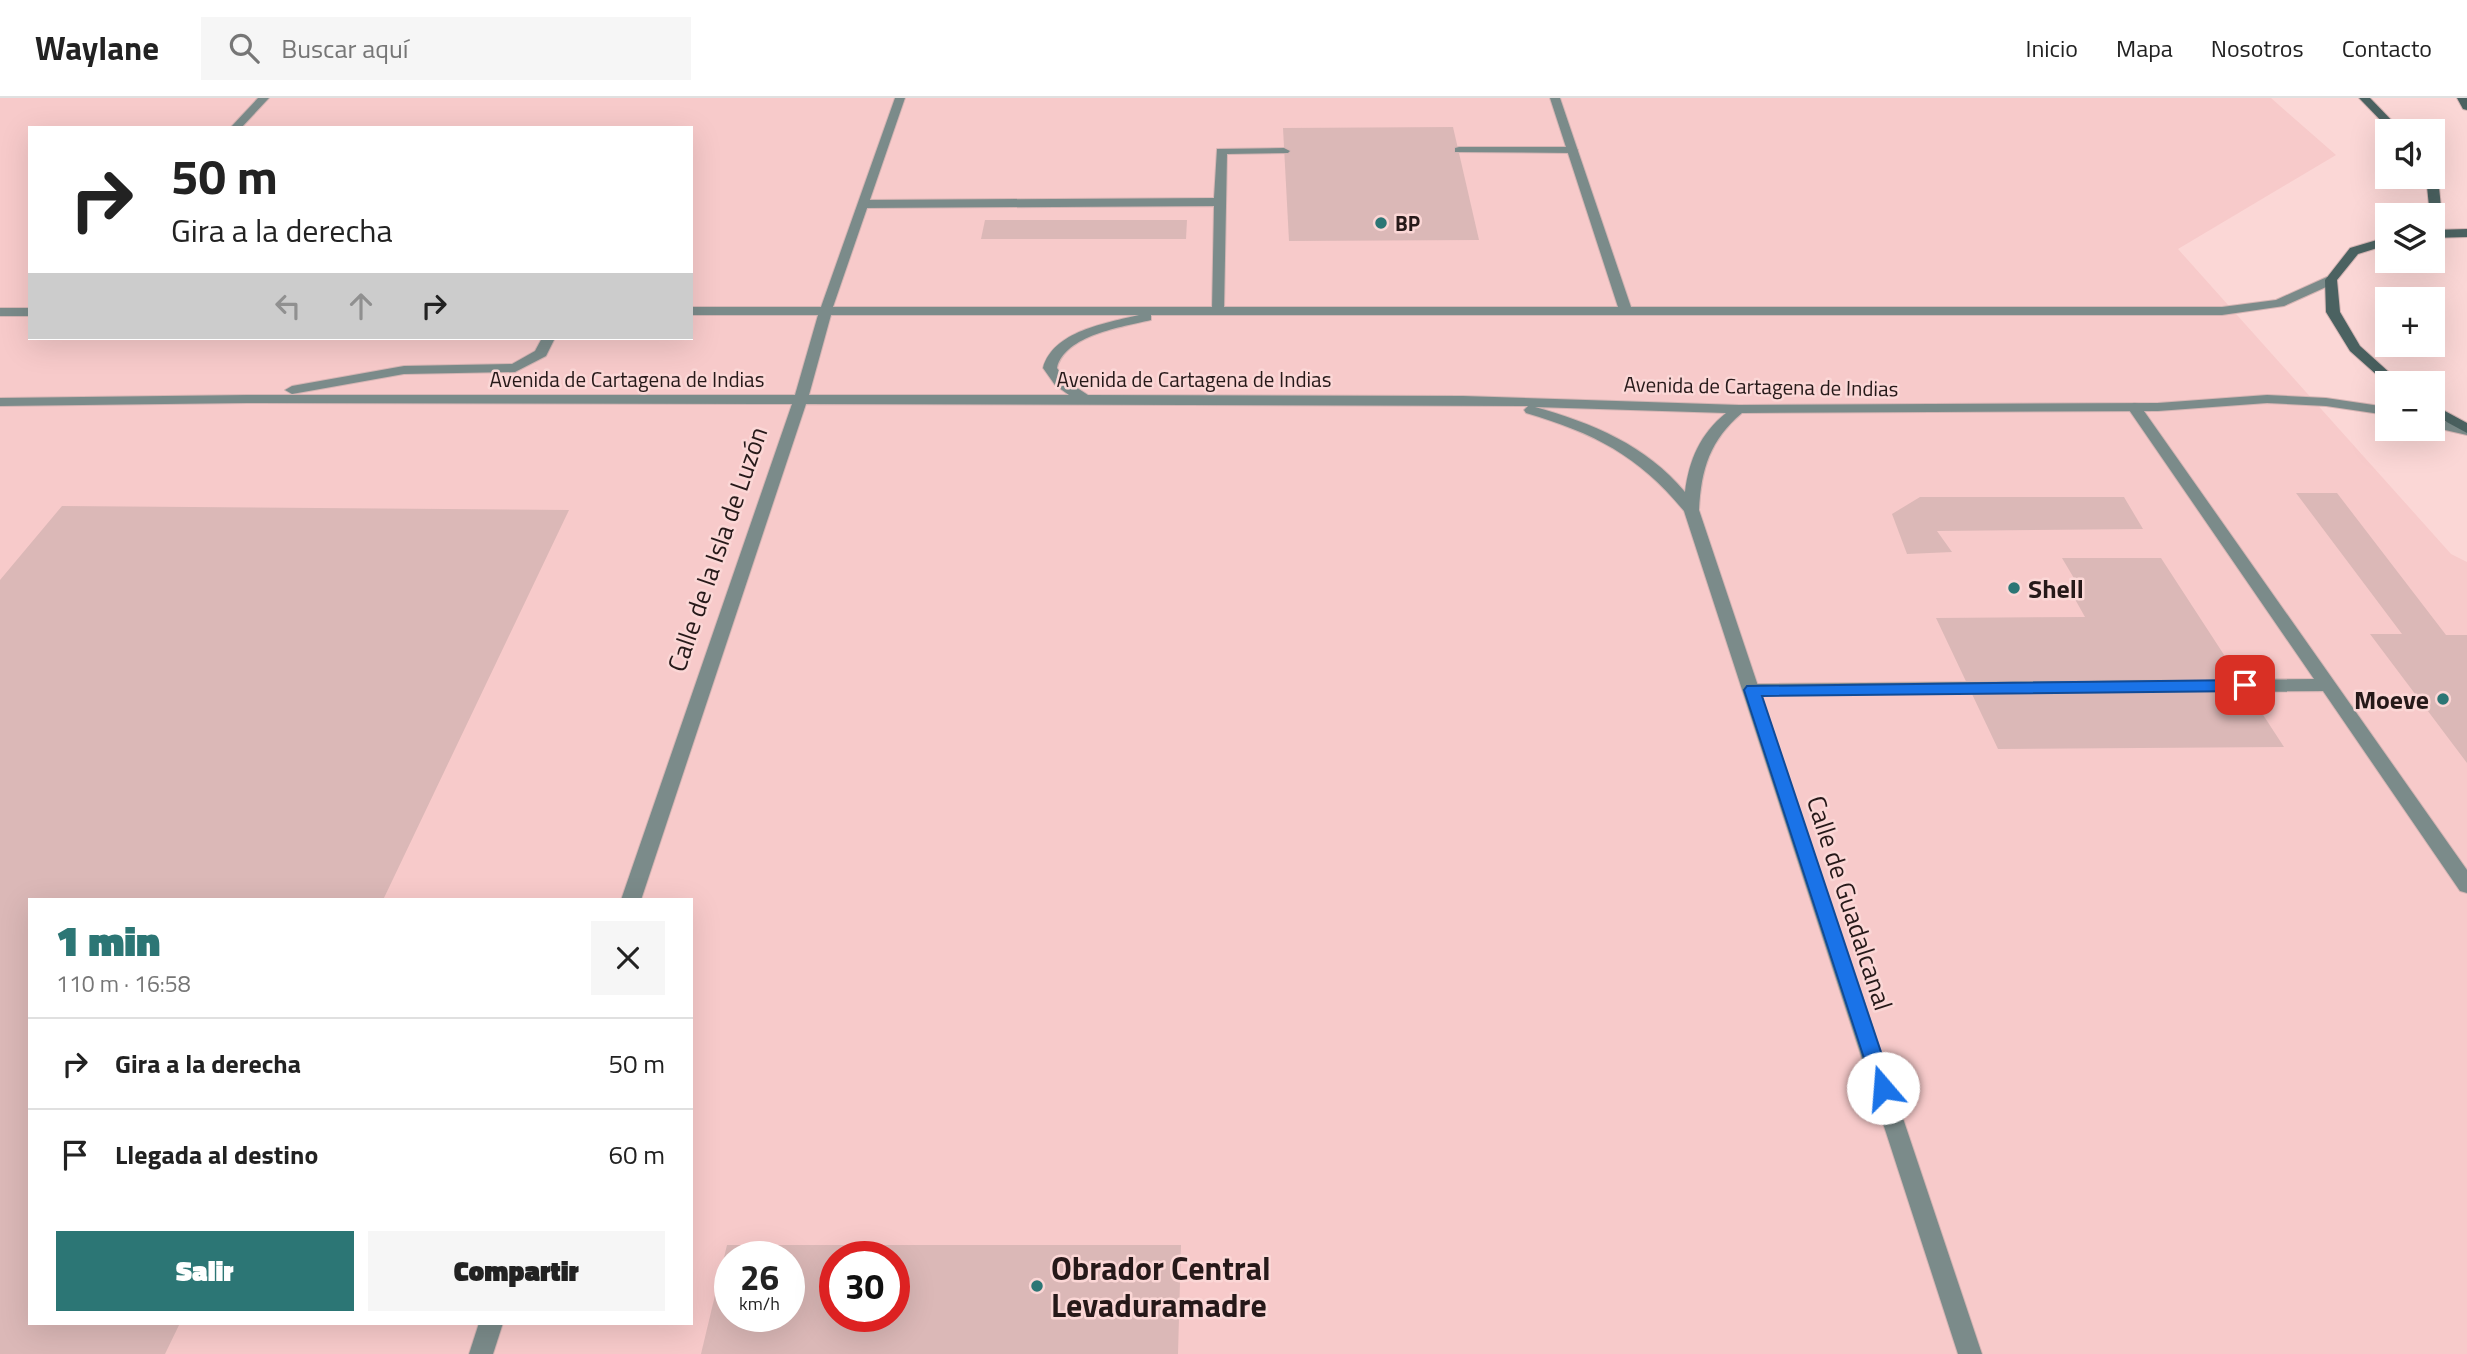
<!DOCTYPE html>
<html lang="es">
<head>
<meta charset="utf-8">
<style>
	:root { --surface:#fff; --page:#f6f6f6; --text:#222; --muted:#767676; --line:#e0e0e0; --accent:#2c7675 }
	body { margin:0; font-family:"Titillium Web",sans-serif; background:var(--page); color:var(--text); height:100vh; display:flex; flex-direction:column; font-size:26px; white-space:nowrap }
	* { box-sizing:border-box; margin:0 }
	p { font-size:23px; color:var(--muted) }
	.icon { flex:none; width:38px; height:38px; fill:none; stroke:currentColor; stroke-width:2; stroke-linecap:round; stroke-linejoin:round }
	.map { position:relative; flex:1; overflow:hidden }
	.details { position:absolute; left:28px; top:800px; width:665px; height:427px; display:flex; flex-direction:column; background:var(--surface); border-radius:0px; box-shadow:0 7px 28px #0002 }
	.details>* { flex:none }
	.hud { position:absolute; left:28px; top:28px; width:665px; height:214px; border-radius:0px; box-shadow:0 7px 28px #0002; background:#fff; color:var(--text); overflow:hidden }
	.fabs { position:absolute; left:2375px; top:21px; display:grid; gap:14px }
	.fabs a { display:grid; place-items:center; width:70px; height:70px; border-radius:0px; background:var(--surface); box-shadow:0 7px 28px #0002; font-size:35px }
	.speed { position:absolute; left:714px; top:1143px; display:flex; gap:14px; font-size:35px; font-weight:700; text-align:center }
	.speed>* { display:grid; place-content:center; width:91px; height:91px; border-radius:50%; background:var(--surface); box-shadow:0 7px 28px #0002; line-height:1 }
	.speed small { font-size:18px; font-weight:400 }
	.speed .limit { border:10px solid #d22; background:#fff; color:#111 }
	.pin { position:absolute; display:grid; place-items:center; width:60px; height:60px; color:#fff; margin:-30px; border-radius:14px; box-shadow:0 4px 10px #0006 }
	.me { position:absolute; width:77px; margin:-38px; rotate:342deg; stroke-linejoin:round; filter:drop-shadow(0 0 5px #0008) }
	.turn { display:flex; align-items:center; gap:24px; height:147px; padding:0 28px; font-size:32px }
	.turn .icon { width:91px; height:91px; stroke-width:2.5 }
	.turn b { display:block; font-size:49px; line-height:60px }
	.lanes { display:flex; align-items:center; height:66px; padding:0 28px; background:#0003; justify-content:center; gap:35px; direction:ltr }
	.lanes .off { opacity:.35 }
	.round { display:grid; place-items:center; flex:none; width:74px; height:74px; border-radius:0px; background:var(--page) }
	.overview { display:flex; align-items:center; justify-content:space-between; height:119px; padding:0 28px }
	h1 { font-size:42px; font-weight:800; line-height:52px; color:var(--accent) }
	.button { display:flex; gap:14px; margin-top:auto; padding:14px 28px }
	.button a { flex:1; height:80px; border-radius:0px; background:var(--accent); color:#fff; font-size:28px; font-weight:800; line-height:80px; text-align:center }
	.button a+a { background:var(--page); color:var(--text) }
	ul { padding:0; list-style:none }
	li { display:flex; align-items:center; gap:21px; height:91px; padding:0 28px; border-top:2px solid var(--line) }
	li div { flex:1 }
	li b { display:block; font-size:26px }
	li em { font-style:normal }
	header { display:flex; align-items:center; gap:42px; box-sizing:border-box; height:98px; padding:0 35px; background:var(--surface); border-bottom:2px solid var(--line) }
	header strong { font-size:33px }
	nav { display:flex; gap:38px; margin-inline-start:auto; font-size:24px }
	.search { width:490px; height:63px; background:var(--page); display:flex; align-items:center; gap:18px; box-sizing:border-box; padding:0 24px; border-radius:0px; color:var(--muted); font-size:26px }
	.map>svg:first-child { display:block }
</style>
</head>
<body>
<header>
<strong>Waylane</strong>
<div class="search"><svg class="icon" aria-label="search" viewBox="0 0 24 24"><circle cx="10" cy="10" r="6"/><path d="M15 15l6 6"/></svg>Buscar aquí</div>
<nav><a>Inicio</a><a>Mapa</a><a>Nosotros</a><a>Contacto</a></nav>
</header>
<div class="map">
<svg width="2467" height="1256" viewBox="0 0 2467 1256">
	<rect width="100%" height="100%" fill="#fbd7d6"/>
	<path fill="#f7caca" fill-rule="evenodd" d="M0,0H2271L2336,57L2178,151L2451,456L2467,464V1256H0ZM30,30H691V240H30ZM30,802H691V1225H30ZM730,1158H789V1218H730ZM835,1158H894V1218H835Z"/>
	<g fill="#dbb8b7" fill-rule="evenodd">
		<polygon points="1453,29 1479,142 1289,143 1283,30"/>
		<polygon points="985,122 1187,122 1186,141 981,141"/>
		<polygon points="2296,395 2337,395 2446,537 2467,537 2467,665 2370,536 2402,536"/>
		<polygon points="1920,399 2124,399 2143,431 1937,433 1952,454 1907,456 1892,416"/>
		<polygon points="62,408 569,412 383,802 30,802 30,1225 180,1225 165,1256 0,1256 0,482"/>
		<polygon points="2062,460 2161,460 2284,649 1998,651 1936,520 2085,519 2067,487 2078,487"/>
		<path d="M727,1147H1181L1178,1256H701ZM730,1158H789V1218H730ZM835,1158H894V1218H835Z"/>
	</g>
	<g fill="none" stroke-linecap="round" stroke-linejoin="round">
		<g stroke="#d5b5b4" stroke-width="2">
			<g id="service">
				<polygon points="1459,49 1572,49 1578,52 1572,55 1455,54 1455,50"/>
				<polygon points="1284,50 1290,53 1288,55 1227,56 1224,212 1218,216 1212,212 1214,108 864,110 858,106 864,102 1214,100 1217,51"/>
				<polygon points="2134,305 2139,306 2467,772 2467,795 2460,793 2323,593 1746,597 1743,592 1752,586 2314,581 2127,309"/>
			</g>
		</g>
		<g stroke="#d5b5b4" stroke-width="2">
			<g id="minor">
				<polygon points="258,0 269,0 241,30 230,30"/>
				<path d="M895,0H905L833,209H1618L1550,0H1560L1631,209H2222L2276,202L2327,179H2335V185L2284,208L2222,217H1151V222C1122,229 1065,237 1057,270L1065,282L1088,297L1463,298L1739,307L2158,305L2267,297L2326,300L2387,309V317L2326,308L2267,305L2158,313L1742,315C1710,342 1701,371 1699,412L1982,1256H1958L1684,413C1639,358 1594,335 1526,315L1524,312L1528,308L806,306L641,802H621L792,306L247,305L0,308V300L247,297H795L818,217H691V209H821ZM831,217H1139C1106,225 1053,233 1043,270L1055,287L1069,297H809ZM1535,309L1726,315C1700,336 1689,362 1685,394C1646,347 1592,325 1535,309Z"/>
				<rect x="0" y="210" width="30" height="8"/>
				<polygon points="542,240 555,240 546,258 515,274 404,276 292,296 285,292 292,288 404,268 512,266 535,253"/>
				<polygon points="2432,320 2467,329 2467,337 2432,329"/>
				<polygon points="479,1225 503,1225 493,1256 469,1256"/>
			</g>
		</g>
		<g stroke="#d5b5b4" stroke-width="2">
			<g id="secondary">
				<polygon points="2359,0 2370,0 2402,33 2391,33"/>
				<polygon points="2457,0 2467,0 2467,12 2463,11"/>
				<polygon points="2432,76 2438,79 2441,109 2432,118 2421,117 2429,108 2426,79 2432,79"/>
				<polygon points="2467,131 2467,139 2432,140 2432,132"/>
				<polygon points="2387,139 2387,147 2358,156 2337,182 2340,214 2360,248 2401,285 2387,286 2350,253 2326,214 2325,182 2350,150"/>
				<polygon points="2432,306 2467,325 2467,335 2432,316"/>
			</g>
		</g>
		<use href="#service" fill="#7b8b8a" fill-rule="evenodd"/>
		<use href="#minor" fill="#7b8b8a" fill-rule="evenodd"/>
		<use href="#secondary" fill="#4b6261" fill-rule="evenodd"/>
	</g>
	<polygon fill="#1a73e8" stroke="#114b97" stroke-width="2" points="2245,582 2253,587 2245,593 1762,598 1893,990 1890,997 1883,999 1876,997 1744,592 1747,588"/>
	<g fill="#2c7675" stroke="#fbd7d6" stroke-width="2.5">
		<circle cx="1381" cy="125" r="7"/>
		<circle cx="2014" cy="490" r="7"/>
		<circle cx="2443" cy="601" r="7"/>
		<circle cx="1037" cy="1188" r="7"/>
	</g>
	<g text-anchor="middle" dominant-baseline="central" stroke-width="5" stroke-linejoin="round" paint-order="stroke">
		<g font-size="21" font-weight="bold" fill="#261919" stroke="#fbd7d6" text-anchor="start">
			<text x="1395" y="125">BP</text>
		</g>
		<g font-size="21" fill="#261919" stroke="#fbd7d6">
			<text x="627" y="281">Avenida de Cartagena de Indias</text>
			<text x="1194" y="281">Avenida de Cartagena de Indias</text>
			<text transform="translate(1761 288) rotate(1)">Avenida de Cartagena de Indias</text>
		</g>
		<g font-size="26" fill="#261919" stroke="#fbd7d6">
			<text transform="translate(717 451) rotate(-71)">Calle de la Isla de Luzón</text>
			<text transform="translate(1850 805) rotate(72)">Calle de Guadalcanal</text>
		</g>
		<g font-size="26" font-weight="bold" fill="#261919" stroke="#fbd7d6" text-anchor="start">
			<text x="2028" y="490">Shell</text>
			<text x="2429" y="601" text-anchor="end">Moeve</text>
		</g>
		<g font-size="32" font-weight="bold" fill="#261919" stroke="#fbd7d6" text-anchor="start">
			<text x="1051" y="1170">Obrador Central<tspan x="1051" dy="37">Levaduramadre</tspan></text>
		</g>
	</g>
</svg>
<div class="fabs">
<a><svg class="icon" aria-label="sound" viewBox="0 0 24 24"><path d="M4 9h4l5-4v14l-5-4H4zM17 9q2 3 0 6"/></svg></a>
<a><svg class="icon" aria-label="layers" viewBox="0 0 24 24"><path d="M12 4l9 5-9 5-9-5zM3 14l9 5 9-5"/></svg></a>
<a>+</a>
<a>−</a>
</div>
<div class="speed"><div>26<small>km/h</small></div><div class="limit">30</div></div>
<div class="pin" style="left:2245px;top:587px;background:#d93025"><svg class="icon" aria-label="arrive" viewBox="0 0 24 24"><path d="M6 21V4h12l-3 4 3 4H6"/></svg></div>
<svg class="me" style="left:1883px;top:990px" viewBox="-20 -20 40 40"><circle r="19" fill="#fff"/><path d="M0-13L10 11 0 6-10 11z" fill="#1a73e8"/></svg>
<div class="hud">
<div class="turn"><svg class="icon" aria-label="right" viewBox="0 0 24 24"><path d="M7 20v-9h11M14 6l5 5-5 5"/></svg><div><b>50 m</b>Gira a la derecha</div></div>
<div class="lanes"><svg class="icon off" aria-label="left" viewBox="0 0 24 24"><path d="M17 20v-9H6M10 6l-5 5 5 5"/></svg><svg class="icon off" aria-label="ahead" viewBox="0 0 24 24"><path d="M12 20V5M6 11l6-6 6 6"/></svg><svg class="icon" aria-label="right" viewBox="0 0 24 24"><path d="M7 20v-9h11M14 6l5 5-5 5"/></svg></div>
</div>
<section class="details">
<div class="overview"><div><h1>1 min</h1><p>110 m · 16:58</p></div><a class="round"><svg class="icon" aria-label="close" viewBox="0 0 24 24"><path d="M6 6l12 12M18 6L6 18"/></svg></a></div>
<ul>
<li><svg class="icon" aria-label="right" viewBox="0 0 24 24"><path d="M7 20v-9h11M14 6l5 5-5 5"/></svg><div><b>Gira a la derecha</b></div><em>50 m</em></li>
<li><svg class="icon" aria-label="arrive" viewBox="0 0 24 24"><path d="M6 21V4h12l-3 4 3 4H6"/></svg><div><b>Llegada al destino</b></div><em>60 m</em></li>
</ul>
<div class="button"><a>Salir</a><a>Compartir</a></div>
</section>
</div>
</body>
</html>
